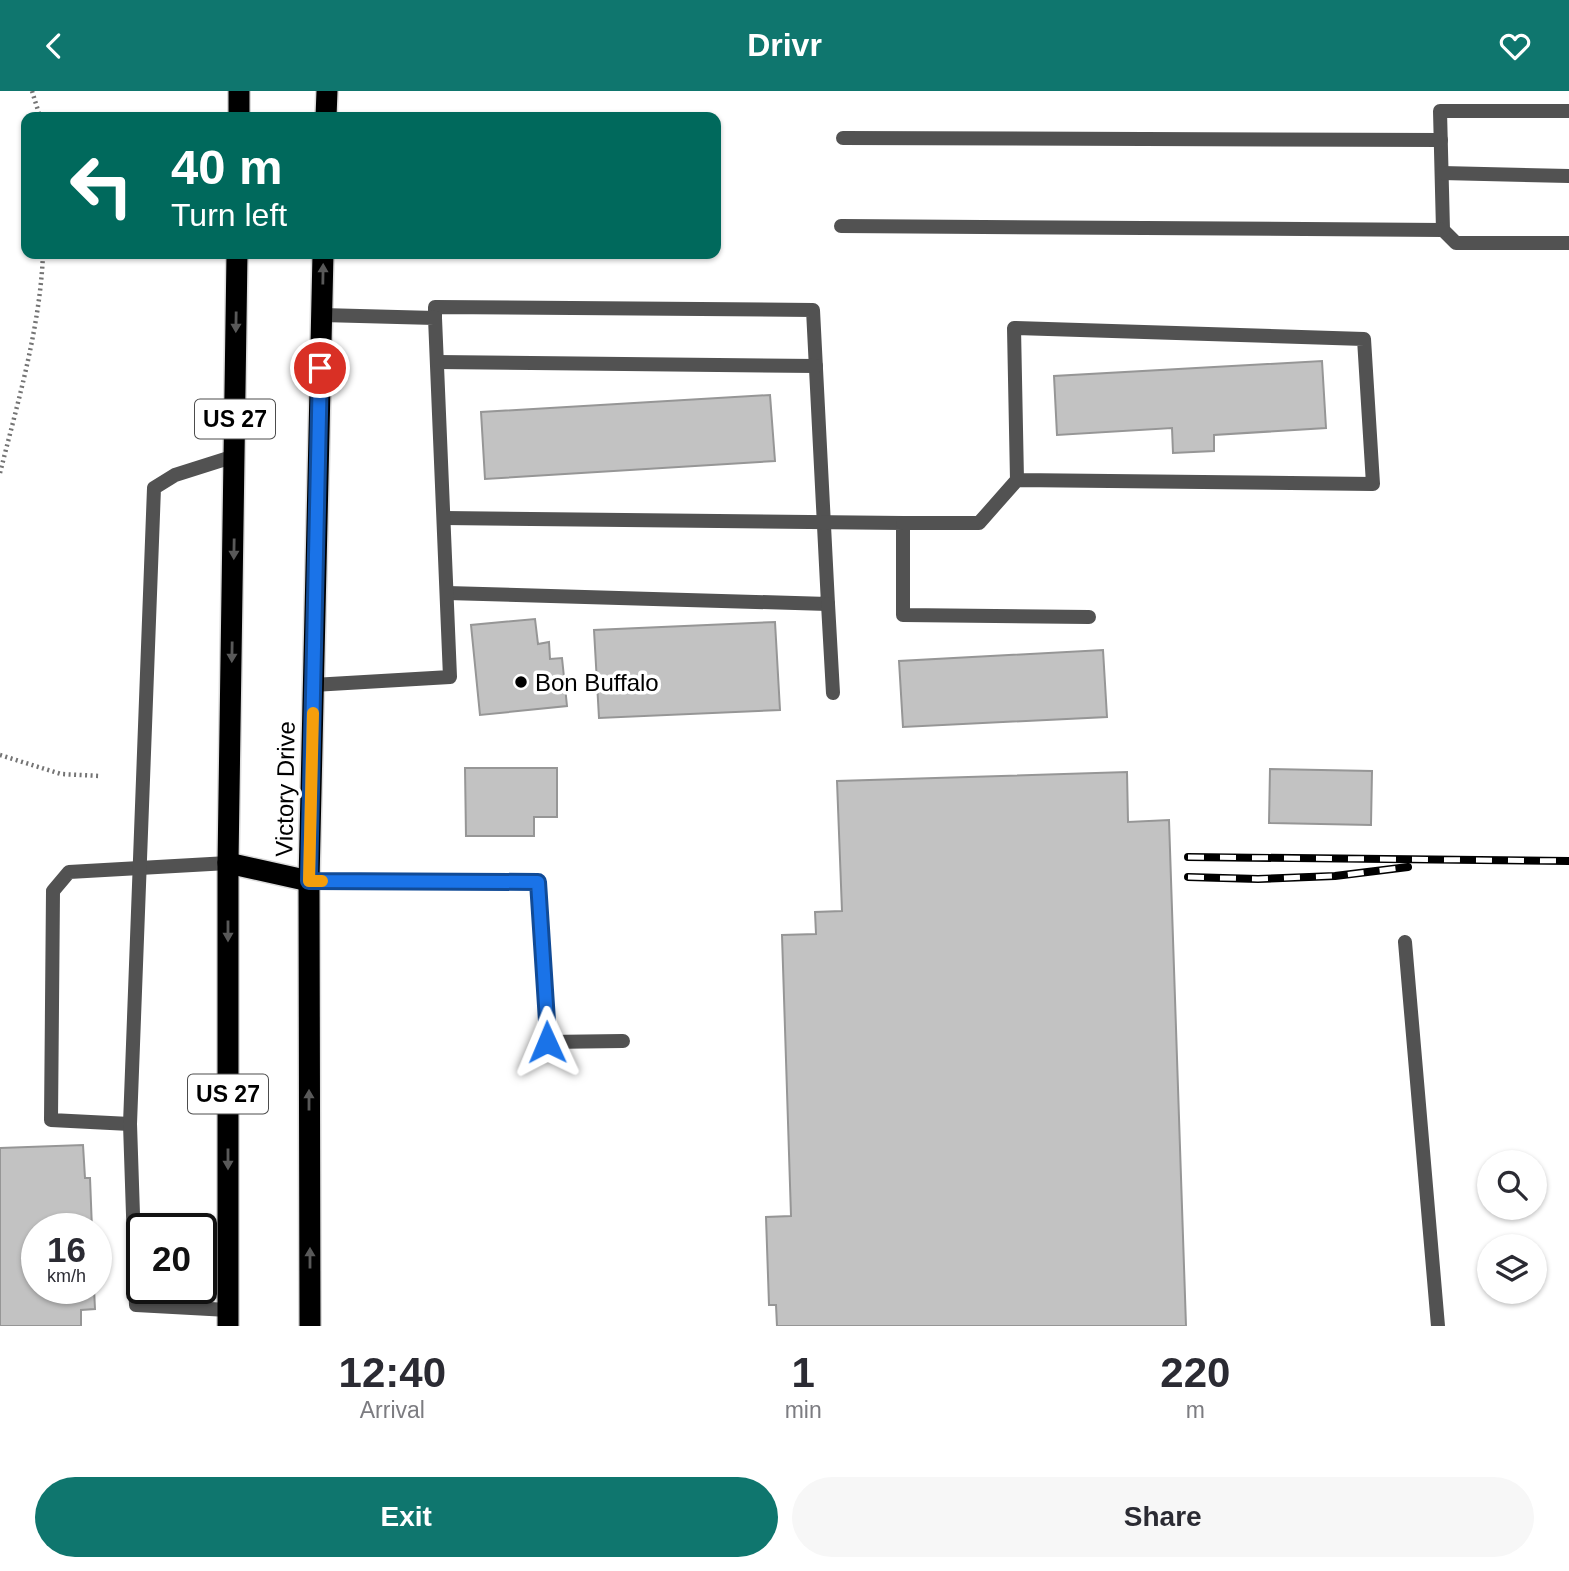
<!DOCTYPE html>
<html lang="en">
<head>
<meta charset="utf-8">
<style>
	:root { --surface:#fff; --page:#f7f7f7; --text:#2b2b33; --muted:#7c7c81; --accent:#0f766e }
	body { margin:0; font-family:Helvetica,sans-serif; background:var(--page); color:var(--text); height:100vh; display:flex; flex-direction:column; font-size:26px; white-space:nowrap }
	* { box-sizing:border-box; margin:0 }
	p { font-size:23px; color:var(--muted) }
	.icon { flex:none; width:38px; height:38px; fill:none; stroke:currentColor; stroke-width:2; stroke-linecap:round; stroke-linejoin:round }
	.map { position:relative; height:1235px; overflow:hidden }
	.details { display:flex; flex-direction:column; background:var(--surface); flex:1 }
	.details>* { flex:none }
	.guide { position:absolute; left:21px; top:21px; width:700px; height:147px; border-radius:14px; box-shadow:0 2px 5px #0004; background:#00695c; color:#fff; overflow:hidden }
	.buttons { position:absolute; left:1477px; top:1059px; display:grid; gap:14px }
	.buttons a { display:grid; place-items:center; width:70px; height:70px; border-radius:50%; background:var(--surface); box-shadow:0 2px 5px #0004; font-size:35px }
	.speed { position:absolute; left:21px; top:1122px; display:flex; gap:14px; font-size:35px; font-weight:700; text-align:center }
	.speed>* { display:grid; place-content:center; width:91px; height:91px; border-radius:50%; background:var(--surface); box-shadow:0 2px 5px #0004; line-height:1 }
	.speed small { font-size:18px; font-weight:400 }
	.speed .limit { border:4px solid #111; border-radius:10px; background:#fff; color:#111 }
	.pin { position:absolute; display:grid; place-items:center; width:60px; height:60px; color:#fff; margin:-30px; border:4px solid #fff; border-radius:50%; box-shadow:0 2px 7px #0007 }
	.me { position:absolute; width:77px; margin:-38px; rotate:359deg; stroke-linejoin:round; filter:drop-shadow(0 0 5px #0008) }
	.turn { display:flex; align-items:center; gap:24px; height:147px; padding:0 35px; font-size:32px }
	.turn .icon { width:91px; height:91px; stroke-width:2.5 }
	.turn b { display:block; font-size:49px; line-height:60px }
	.eta { display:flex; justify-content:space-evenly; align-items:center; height:119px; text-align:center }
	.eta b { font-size:42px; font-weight:700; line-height:49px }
	.primary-button { display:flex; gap:14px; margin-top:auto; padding:14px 35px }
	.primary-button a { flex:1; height:80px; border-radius:42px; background:var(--accent); color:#fff; font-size:28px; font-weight:700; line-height:80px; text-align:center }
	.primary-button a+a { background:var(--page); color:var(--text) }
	header { display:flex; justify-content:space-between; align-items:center; height:91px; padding:0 35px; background:var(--accent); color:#fff; font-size:32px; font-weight:700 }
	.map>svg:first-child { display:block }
</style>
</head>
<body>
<header><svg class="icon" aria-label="back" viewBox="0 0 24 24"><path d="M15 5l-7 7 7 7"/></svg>Drivr<svg class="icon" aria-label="heart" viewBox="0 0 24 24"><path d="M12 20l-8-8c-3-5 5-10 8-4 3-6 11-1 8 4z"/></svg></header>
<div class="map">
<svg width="1569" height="1235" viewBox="0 0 1569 1235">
	<rect width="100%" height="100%" fill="#fff"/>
	<g fill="#c2c2c2" stroke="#969696" stroke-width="2">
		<polygon points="1322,270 1326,337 1214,344 1214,360 1173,362 1172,337 1057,344 1054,285"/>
		<polygon points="770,304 775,370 485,388 481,321"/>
		<polygon points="535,528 538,553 549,551 550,568 562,567 567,615 480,624 471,534"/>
		<polygon points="775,531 780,619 599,627 594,539"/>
		<polygon points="1103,559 1107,626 903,636 899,570"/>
		<polygon points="465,677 557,677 557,726 534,726 534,745 466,745"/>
		<polygon points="1270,678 1372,680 1371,734 1269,732"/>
		<polygon points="1127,681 1128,731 1169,729 1186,1235 777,1235 776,1214 769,1214 766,1126 791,1125 782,844 816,843 815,821 842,820 837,690"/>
		<polygon points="83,1054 85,1087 90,1087 92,1138 37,1138 37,1197 94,1197 95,1218 81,1219 81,1235 0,1235 0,1057"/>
	</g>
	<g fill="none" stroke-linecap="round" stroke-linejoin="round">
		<g stroke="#dbdbdb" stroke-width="24">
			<g id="highway">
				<polyline points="239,26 239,0"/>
				<polyline points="326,26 327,0"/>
				<polyline points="228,772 309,790"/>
				<polyline points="228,1235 228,772 237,163"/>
				<polyline points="310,1235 309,790 323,163"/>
			</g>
		</g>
		<g stroke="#747474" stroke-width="4.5" stroke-dasharray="2 3.5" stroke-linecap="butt">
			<polyline points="32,0 40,26"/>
			<path d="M0,382C18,310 40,237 43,163"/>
			<polyline points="0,664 61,683 100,685"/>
		</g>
		<g stroke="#525252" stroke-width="14">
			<polyline points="1569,20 1440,20 1443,139 1456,152 1569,152"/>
			<polyline points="843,47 1441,49"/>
			<polyline points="1442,82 1569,85"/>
			<polyline points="841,135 1443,139"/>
			<polyline points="435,227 435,216 813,219 828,513 447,502"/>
			<polyline points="437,271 816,275"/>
			<polyline points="444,427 903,432 903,524 1089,526"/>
			<polyline points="903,432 979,432 1017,389 1373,393 1364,248 1014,237 1017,389"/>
			<polyline points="828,513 833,602"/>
			<polyline points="313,594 450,586 435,227 322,224"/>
			<polyline points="309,790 539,791 547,930 547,951 623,950"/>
			<polyline points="1405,851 1438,1235"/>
			<polyline points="130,1033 51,1029 53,800 69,781 228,772"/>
			<polyline points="228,1219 136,1214 130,1033 154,397 175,384 235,365"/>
		</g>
		<use href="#highway" stroke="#000" stroke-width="21"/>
		<g stroke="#000" stroke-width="8">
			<g id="rail">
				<polyline points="1188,766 1569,770"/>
				<polyline points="1188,786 1258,788 1335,785 1408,776"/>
			</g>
		</g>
		<use href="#rail" stroke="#fff" stroke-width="5" stroke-dasharray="16" stroke-linecap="butt"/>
	</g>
	<defs><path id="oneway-solid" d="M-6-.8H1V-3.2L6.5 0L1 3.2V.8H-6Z" transform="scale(1.75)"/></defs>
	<g fill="#595959">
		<use href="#oneway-solid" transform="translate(323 183) rotate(-89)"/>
		<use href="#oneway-solid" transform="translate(236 231) rotate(91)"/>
		<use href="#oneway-solid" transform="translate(234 458) rotate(91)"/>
		<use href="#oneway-solid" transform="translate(232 561) rotate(91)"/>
		<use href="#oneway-solid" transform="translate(228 840) rotate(90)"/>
		<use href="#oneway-solid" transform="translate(309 1009) rotate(-90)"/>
		<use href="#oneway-solid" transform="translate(228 1068) rotate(90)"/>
		<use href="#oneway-solid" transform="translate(310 1167) rotate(-90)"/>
	</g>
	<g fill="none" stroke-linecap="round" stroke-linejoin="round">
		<g stroke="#114b97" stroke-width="18">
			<polyline id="route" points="320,277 309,790 538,791 547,930 547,951"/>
		</g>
		<use href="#route" stroke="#1a73e8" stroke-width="12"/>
		<polyline stroke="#f59e0b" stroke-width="12" points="313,622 309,790 322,790"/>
	</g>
	<circle fill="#000" stroke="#fff" stroke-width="2.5" cx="521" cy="591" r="7"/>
	<g text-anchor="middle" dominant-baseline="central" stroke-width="7" stroke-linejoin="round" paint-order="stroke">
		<g fill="#fff" stroke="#4c4c4c" stroke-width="2">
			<rect x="195" y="308.5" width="80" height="39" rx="5"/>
			<rect x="188" y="983.5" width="80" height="39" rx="5"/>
		</g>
		<g font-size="23" font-weight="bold" fill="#000">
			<text x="235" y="328">US 27</text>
			<text x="228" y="1003">US 27</text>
		</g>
		<g font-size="24" fill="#000" stroke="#fff" text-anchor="start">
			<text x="535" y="591">Bon Buffalo</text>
		</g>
		<g font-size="24" fill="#000" stroke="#fff">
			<text transform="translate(285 698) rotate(-89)">Victory Drive</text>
		</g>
	</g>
</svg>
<div class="buttons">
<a><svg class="icon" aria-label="search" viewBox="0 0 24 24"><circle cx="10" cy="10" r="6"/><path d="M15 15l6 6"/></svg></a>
<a><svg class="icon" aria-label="layers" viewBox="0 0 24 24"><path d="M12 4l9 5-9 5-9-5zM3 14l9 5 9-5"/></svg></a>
</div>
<div class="speed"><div>16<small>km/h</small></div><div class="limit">20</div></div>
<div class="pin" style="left:320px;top:277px;background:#d93025"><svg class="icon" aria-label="arrive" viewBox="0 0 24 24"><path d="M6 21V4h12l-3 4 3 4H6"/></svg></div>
<svg class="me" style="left:547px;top:951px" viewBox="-20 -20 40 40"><path d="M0-17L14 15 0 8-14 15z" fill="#1a73e8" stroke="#fff" stroke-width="4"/></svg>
<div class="guide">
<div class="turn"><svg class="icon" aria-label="left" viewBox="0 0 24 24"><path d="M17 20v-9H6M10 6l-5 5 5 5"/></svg><div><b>40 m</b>Turn left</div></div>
</div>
</div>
<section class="details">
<div class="eta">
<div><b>12:40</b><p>Arrival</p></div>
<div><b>1</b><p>min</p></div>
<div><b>220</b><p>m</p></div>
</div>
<div class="primary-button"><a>Exit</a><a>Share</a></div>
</section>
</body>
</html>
